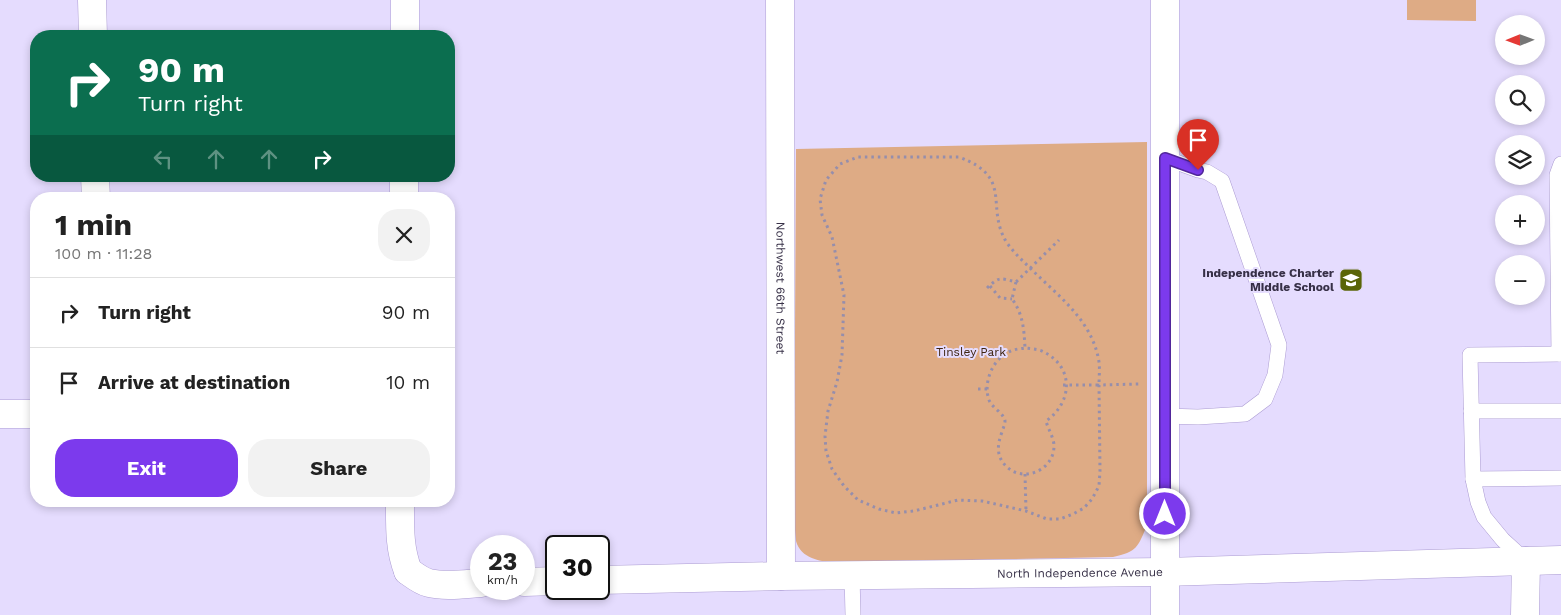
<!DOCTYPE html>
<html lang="en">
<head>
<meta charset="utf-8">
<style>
	:root { --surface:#fff; --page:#f2f2f2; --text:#222; --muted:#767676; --line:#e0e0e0; --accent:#7c3aed }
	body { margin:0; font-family:"Work Sans",sans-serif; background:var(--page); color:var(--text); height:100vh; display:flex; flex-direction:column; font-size:19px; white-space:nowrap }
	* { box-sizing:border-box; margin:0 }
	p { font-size:16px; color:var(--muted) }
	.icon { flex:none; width:28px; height:28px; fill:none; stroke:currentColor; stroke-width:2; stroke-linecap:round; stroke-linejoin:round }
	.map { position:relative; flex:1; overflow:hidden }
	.drawer { position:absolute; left:30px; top:192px; width:425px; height:315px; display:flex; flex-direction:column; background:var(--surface); border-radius:20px; box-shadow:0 2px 8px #0003 }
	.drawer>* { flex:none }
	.guide { position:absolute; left:30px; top:30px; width:425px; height:152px; border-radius:20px; box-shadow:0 2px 8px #0003; background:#0b6e4f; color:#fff; overflow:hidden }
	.needle { width:32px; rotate:269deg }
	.tools { position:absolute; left:1495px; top:15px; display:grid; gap:10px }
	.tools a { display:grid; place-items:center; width:50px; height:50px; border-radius:50%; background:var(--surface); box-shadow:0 2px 8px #0003; font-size:25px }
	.speed { position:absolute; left:470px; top:535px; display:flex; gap:10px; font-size:25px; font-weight:700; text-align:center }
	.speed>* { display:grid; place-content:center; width:65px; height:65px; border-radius:50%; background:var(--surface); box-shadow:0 2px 8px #0003; line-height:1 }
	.speed small { font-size:12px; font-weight:400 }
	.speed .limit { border:2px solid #111; border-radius:8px; background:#fff; color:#111 }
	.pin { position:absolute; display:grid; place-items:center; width:42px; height:42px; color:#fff; margin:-51px -21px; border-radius:50% 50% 50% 0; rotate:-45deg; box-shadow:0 0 5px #0007 }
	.pin .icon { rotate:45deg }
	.me { position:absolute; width:55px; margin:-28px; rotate:0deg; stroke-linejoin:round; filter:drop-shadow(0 0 4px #0008) }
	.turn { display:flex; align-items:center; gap:18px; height:105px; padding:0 25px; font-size:22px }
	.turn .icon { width:65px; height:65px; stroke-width:2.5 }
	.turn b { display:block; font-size:35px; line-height:42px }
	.lanes { display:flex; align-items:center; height:48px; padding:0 25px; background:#0003; justify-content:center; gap:25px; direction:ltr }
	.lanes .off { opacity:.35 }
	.round { display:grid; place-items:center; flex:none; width:52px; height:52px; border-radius:20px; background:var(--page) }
	.overview { display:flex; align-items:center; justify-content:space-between; height:85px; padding:0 25px }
	h1 { font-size:30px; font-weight:700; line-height:38px }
	.primary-button { display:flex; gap:10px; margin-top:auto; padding:10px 25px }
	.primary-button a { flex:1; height:58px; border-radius:20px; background:var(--accent); color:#fff; font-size:20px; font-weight:700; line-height:58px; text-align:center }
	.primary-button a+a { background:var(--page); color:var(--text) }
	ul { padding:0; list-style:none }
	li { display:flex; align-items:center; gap:15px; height:70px; padding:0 25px; border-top:1px solid var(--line) }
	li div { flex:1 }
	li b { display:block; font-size:19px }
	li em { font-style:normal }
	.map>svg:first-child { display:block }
</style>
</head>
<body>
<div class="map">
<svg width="1561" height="615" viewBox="0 0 1561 615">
	<rect width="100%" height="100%" fill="#e5dcfe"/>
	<g fill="#deab85">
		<polygon points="1407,0 1476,0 1476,21 1407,20"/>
		<path d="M1147,142V525C1138,547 1137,552 1113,557L836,563C820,561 801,559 796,541C795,534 795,527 794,520L796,149Z"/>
	</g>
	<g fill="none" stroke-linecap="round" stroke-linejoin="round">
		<g stroke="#ac9cd3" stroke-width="16">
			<g id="service">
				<polyline points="1559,354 1557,175 1561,164"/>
				<polyline points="1471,411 1561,411"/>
				<polyline points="1165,416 1198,417 1245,414 1265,399 1275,375 1279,345 1222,181 1207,172 1198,170 1165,158"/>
				<polyline points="1473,479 1561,478"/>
				<polyline points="1526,561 1503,540 1484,517 1478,502 1473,479 1470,355 1561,354"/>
				<polyline points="852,575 853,615"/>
			</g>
		</g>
		<g stroke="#ac9cd3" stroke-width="29">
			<g id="minor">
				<polyline points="92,0 93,36"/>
				<path id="s1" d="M780,0L781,576"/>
				<polyline points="405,36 405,0"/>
				<polyline points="95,176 96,199"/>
				<polyline points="404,199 404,176"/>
				<polyline points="0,414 36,414"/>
				<path d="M400,501C400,526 399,548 408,571"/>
				<polyline points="1165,615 1165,0"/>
				<polyline points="1525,615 1526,561"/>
			</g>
		</g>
		<g stroke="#ac9cd3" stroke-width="29">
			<g id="tertiary">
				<path d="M408,571C415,576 421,581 429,583C445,587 465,584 481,583"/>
				<path id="s2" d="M599,580L781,576L1165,572L1561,560"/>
				<polyline points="524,582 556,581"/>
			</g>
		</g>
		<g stroke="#968eab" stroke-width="3" stroke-dasharray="2.5 4" stroke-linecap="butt">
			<path d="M1016,282L1012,299C1023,314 1024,329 1025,348C1032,349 1039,349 1044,352C1075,368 1072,403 1046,421C1048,429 1054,438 1054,446C1054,470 1024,483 1007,467C996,457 997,445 1002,432C1003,428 1005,425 1005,421C1004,413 992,408 989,400C983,383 992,361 1007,353C1013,349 1019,349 1025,348"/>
			<polyline points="990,286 1000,298 1012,299"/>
			<path d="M987,288C1000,276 1000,278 1016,282L1059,240"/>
			<path d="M1063,385H1099C1099,377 1100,369 1099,362C1093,322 1060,297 1033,271C1024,262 1015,254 1007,243C984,206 1015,178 959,157H858L840,164L826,180L820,199L822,215L832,237L844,295L842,355L837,382L828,411L825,436L826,451L832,469L844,486L858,500L879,509L896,513L914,511L958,500L982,501L1026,511L1047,519H1060L1073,514L1084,508L1092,499L1099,486L1100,471L1099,385L1139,384"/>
			<polyline points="978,389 988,389"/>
			<polyline points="1025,474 1026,511"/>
		</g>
		<use href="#service" stroke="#fff" stroke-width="15"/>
		<use href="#minor" stroke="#fff" stroke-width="28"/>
		<use href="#tertiary" stroke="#fff" stroke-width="28"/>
	</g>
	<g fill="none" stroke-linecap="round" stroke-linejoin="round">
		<g stroke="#51269a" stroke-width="12">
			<polyline id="route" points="1165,514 1165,158 1198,170"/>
		</g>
		<use href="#route" stroke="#7c3aed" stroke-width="9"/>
	</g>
	<defs>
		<g id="school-square" transform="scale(1.25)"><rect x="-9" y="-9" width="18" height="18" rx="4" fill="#5a6508" stroke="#e5dcfe"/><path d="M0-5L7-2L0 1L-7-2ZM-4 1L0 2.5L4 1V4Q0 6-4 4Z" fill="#fff"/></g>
	</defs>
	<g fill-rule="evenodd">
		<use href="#school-square" x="1351" y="280"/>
	</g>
	<g text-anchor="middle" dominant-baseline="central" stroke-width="4" stroke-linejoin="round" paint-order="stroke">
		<g font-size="12" font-weight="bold" fill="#373047" stroke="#e5dcfe" text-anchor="end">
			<text x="1334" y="273">Independence Charter<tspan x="1334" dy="14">Middle School</tspan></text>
		</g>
		<g font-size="12" fill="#373047" stroke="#e5dcfe">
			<text stroke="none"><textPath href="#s1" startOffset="288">Northwest 66th Street</textPath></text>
			<text stroke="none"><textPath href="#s2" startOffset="481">North Independence Avenue</textPath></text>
		</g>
		<g font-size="12" fill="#3e2410" stroke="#e5dcfe">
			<text x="971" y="352">Tinsley Park</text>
		</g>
	</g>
</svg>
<div class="tools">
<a><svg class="needle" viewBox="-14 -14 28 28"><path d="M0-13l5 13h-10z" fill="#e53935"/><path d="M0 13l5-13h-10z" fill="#767676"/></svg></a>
<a><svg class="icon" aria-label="search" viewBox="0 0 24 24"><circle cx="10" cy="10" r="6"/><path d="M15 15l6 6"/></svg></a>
<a><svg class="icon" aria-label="layers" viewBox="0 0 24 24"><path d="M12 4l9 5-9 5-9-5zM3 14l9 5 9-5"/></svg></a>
<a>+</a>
<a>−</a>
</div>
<div class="speed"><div>23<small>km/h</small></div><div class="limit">30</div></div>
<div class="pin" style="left:1198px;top:170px;background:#d93025"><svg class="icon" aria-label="arrive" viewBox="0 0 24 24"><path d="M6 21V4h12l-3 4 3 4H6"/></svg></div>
<svg class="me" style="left:1165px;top:514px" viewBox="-20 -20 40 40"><circle r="17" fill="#7c3aed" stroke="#fff" stroke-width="3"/><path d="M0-11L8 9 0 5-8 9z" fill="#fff"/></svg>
<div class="guide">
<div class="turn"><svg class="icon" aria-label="right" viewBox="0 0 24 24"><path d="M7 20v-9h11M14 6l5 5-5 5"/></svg><div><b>90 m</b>Turn right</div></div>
<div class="lanes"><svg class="icon off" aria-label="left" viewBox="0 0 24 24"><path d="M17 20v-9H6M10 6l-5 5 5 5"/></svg><svg class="icon off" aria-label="ahead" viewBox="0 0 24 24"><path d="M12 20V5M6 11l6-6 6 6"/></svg><svg class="icon off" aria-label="ahead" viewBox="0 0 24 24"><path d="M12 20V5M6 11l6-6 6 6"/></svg><svg class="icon" aria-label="right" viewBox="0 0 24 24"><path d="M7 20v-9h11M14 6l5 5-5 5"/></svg></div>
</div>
<section class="drawer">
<div class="overview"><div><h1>1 min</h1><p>100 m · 11:28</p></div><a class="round"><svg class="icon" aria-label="close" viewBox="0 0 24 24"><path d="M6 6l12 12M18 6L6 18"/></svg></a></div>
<ul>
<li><svg class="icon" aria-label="right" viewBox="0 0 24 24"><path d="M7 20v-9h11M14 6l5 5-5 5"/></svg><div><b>Turn right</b></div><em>90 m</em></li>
<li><svg class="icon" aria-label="arrive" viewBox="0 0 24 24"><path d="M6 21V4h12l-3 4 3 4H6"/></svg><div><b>Arrive at destination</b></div><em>10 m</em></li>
</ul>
<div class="primary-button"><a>Exit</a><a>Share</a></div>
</section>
</div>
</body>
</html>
